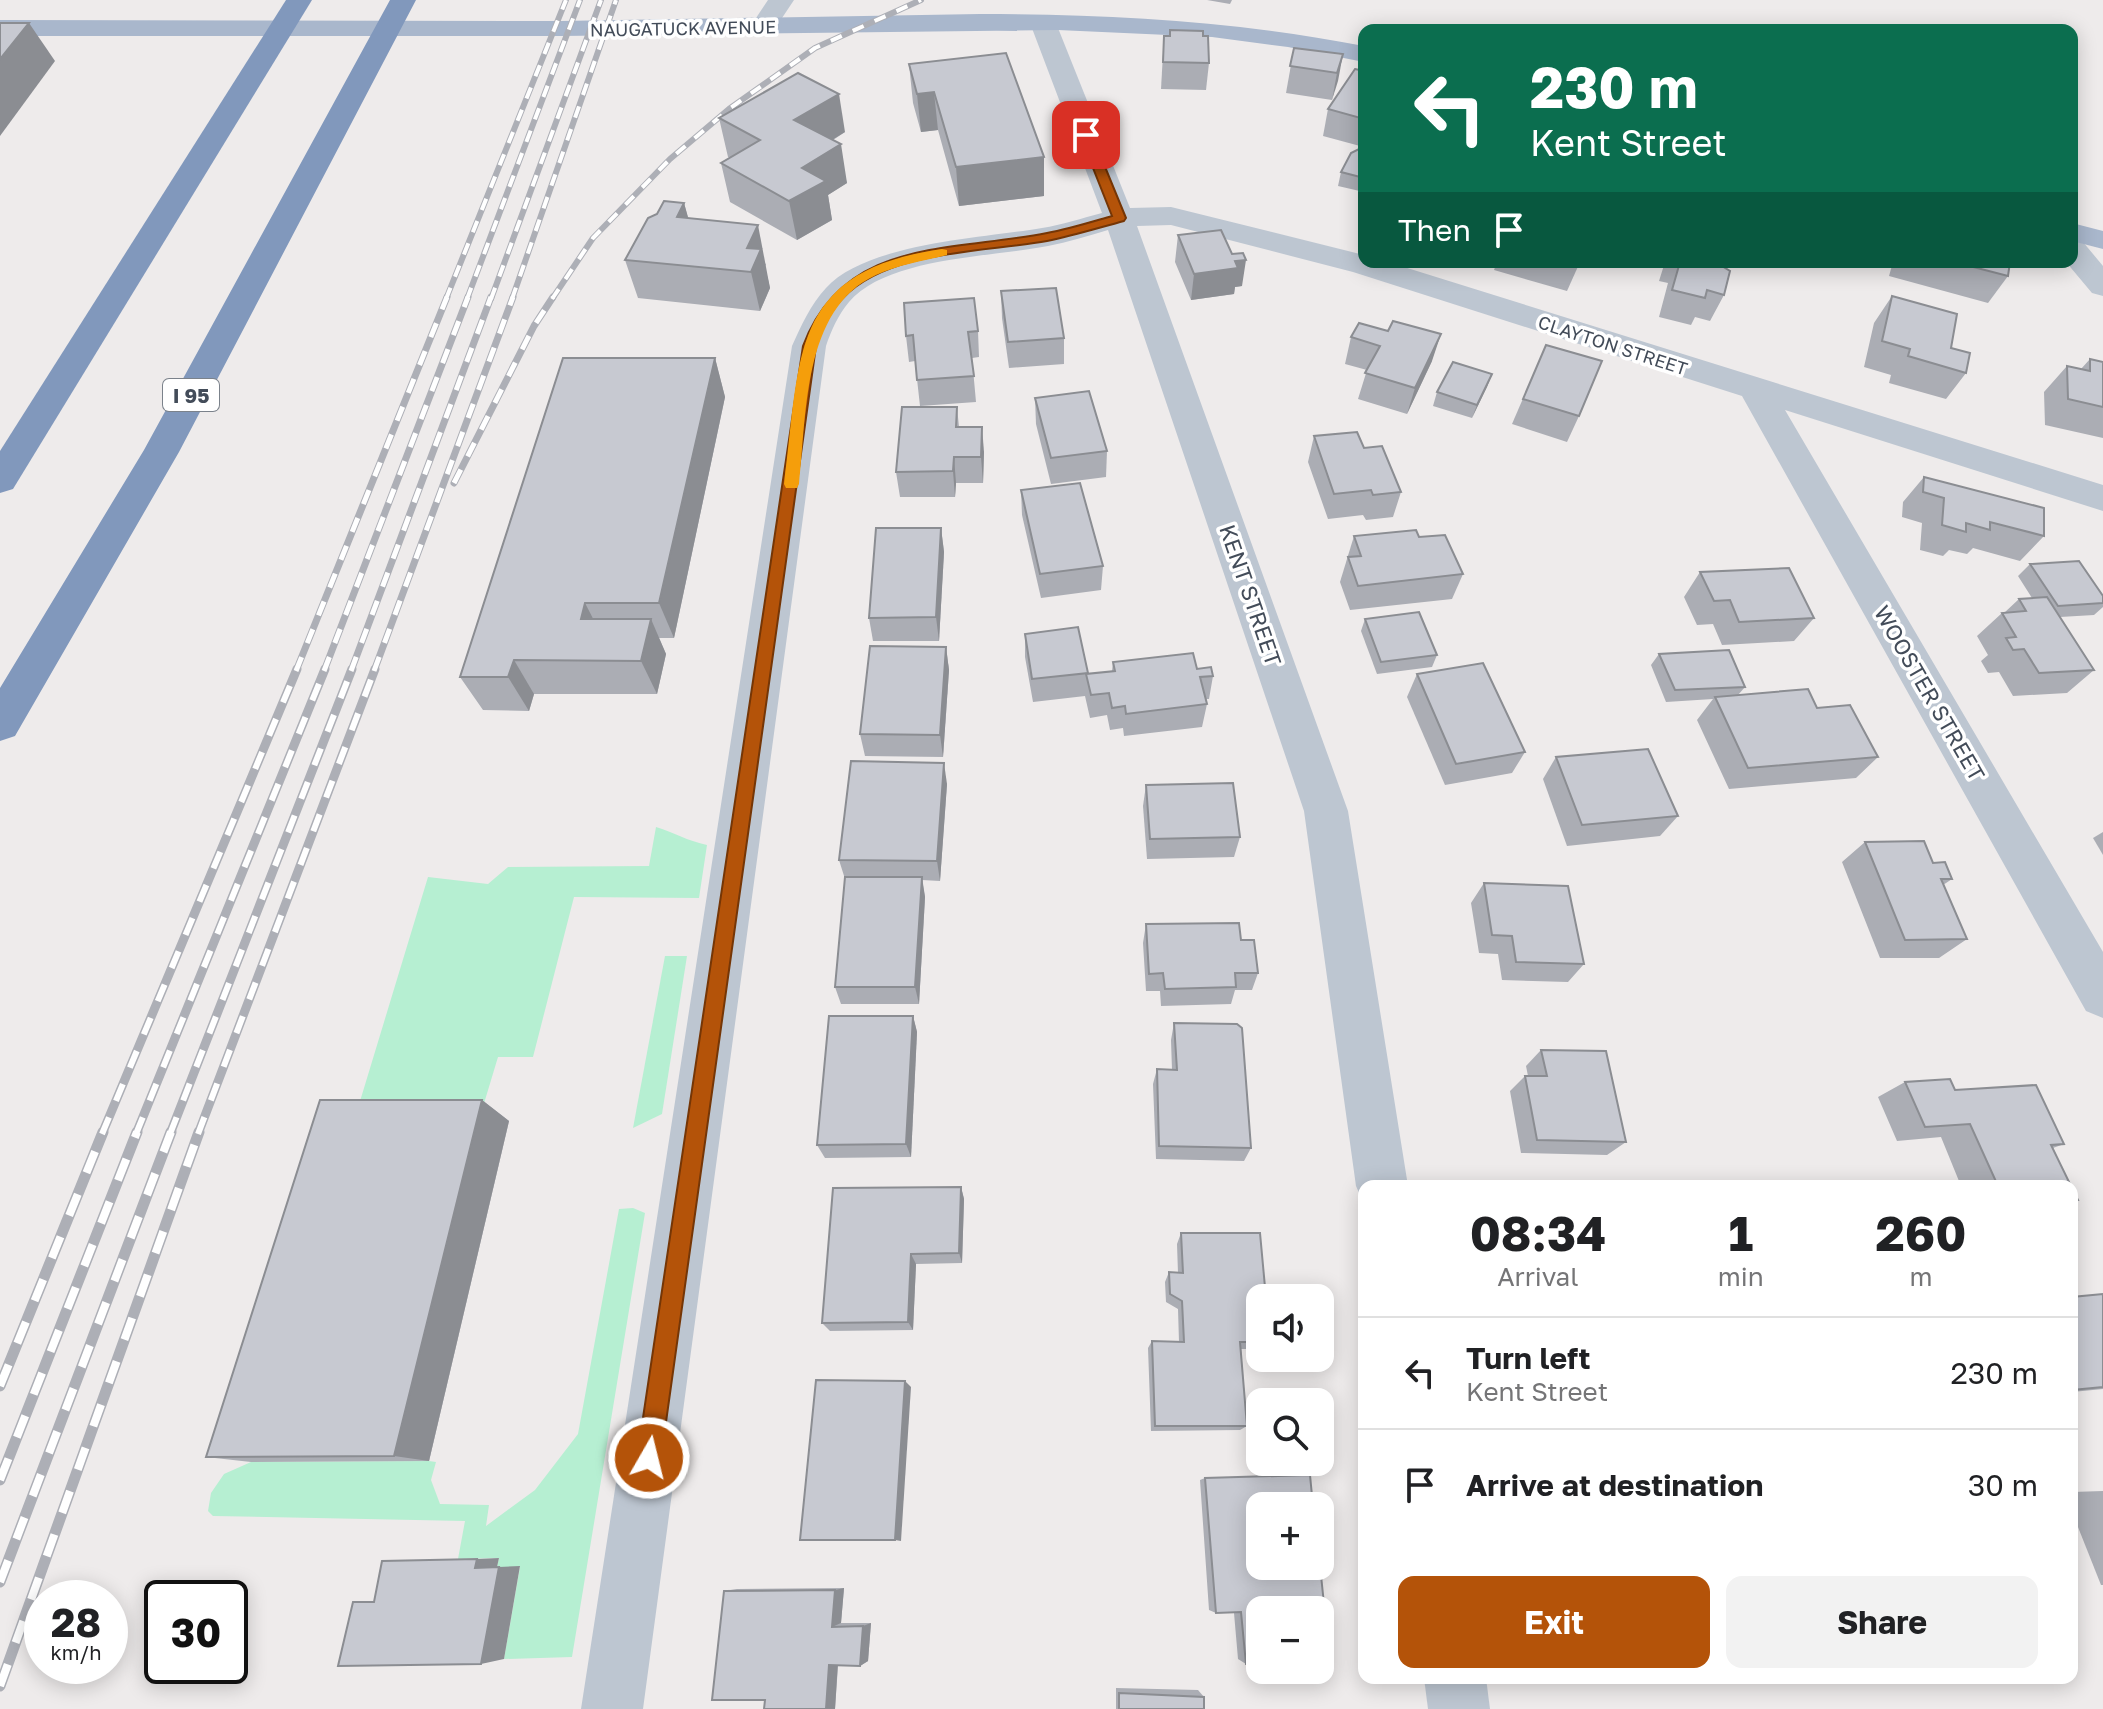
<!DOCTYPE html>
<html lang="en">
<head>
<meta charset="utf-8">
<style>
	:root { --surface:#fff; --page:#f2f2f2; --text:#202124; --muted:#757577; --line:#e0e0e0; --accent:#b45309 }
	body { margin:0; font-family:"Golos Text",sans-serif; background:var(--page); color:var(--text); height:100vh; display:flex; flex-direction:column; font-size:30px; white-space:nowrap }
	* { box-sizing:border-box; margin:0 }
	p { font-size:26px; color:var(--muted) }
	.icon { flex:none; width:44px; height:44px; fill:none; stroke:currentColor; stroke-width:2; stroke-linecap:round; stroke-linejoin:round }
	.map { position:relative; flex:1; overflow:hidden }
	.side { position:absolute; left:1358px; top:1180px; width:720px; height:504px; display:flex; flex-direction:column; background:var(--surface); border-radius:16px; box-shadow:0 4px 20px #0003 }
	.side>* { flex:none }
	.guide { position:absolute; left:1358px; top:24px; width:720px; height:244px; border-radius:16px; box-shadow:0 4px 20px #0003; background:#0b6e4f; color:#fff; overflow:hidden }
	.controls { position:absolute; left:1246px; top:1284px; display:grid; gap:16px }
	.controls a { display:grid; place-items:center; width:88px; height:88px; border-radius:16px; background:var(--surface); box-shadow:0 4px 20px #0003; font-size:40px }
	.speed { position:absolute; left:24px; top:1580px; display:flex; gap:16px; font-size:40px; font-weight:700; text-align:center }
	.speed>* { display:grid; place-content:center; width:104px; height:104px; border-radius:50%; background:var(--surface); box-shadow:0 4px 20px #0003; line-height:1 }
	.speed small { font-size:20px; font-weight:400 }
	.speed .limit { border:4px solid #111; border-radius:12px; background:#fff; color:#111 }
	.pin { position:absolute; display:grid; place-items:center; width:68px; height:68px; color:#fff; margin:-34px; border-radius:16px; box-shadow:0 4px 12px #0006 }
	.me { position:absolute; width:88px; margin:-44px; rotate:8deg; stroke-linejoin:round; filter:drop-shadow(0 0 6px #0008) }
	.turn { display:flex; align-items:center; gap:28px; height:168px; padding:0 40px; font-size:36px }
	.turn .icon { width:104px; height:104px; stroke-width:2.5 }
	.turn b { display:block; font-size:56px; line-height:68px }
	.then { display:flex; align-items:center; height:76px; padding:0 40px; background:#0003; gap:16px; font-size:30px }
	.eta { display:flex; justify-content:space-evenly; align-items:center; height:136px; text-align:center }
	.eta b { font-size:48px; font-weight:700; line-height:56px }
	.button { display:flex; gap:16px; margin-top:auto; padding:16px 40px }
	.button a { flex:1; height:92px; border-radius:16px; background:var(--accent); color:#fff; font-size:32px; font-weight:700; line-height:92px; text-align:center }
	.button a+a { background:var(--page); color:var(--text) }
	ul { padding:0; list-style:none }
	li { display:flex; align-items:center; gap:24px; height:112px; padding:0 40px; border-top:2px solid var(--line) }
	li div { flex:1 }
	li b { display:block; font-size:30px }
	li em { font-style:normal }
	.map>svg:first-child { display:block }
</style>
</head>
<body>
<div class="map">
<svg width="2103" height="1709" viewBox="0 0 2103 1709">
	<rect width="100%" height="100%" fill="#eeebeb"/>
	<g fill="#b6efd2">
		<path d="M656,827C675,833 688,841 707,845L699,898L574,897L533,1057H498L479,1120L354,1121L428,877L488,884L508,867L649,866Z"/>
		<polygon points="665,956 687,956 662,1114 633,1128"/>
		<polygon points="633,1208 645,1213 572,1657 504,1659 520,1567 497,1567 499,1558 458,1559 465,1521 213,1516 208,1511 211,1493 224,1474 251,1462 429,1461 436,1462 431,1480 440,1504 489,1505 486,1526 535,1490 578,1434 619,1209"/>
	</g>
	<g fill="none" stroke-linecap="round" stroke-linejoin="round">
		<g fill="#bdc6d1" fill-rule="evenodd">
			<polygon points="768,0 794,0 772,33 754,33 750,27"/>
			<path d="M1043,15L1052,17L1056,23L1130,208L1171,207L1364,255V262H1388L2103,485V511L1785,410L2103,952V1018L2086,1011L1742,396L1353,272L1171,225L1137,226L1348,811L1408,1186H1364V1204L1356,1186L1304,811L1108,230C1088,236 1068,242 1048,246C993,257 887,257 849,302C838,315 831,331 826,346L643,1709H581L792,346C801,326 811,304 826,288C866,243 985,238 1042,228C1062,225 1082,218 1102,213L1030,23L1034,17Z"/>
			<polygon points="2072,239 2083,242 2103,266 2103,296 2092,293 2066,262 2072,262"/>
			<polygon points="1424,1678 1486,1678 1490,1709 1428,1709"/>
		</g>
		<g fill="#a9b7cc" fill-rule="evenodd">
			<path d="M980,14C1110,14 1236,21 1364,46V62L1288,47L1212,37L1058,30L561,36H0V20L561,21Z"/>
			<polygon points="2072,223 2103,231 2103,249 2072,241"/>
		</g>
		<g fill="#8198bc" fill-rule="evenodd">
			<polygon points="286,0 312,0 13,489 0,493 0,451"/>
			<polygon points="390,0 416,0 179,452 15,736 0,741 0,688 144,450"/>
		</g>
		<g stroke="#adafb6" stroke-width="6">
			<g id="rail-far3">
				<polyline points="446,299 566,0"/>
				<polyline points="467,299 580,0"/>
				<polyline points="491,299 601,0"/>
				<polyline points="512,299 616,0"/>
				<polyline points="552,299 593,238 670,159 729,109 815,48 921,0"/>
			</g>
		</g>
		<g stroke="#adafb6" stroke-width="7">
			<g id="rail-far2">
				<polyline points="454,483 534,326 553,297"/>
				<polyline points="296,671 447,297"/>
				<polyline points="324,671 468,297"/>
				<polyline points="351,671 491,297"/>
				<polyline points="374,671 513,297"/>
			</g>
		</g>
		<g stroke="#adafb6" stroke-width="9">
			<g id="rail-far1">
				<polyline points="102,1134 297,669"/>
				<polyline points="136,1134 325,669"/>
				<polyline points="170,1134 352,669"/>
				<polyline points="198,1134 375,669"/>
			</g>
		</g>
		<g stroke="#adafb6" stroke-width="11">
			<g id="rail">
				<polyline points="0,1386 103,1132"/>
				<polyline points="0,1480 137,1132"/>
				<polyline points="0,1582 171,1132"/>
				<polyline points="0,1686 199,1132"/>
			</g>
		</g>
		<use href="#rail-far3" stroke="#fff" stroke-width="4" stroke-dasharray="12" stroke-linecap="butt"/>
		<use href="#rail-far2" stroke="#fff" stroke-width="5" stroke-dasharray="15" stroke-linecap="butt"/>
		<use href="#rail-far1" stroke="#fff" stroke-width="6" stroke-dasharray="18" stroke-linecap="butt"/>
		<use href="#rail" stroke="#fff" stroke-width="8" stroke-dasharray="23" stroke-linecap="butt"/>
	</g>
	<g fill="#abadb4">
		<polygon points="1207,0 1232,0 1230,4"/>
		<polygon points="1164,36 1203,36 1209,63 1206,90 1161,89"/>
		<polygon points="1294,48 1343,54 1332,100 1286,93"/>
		<polygon points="909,64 1044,157 1044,196 959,206 938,130 921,132 913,103"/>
		<polygon points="1364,71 1364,140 1360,146 1323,136 1328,109"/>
		<polygon points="719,118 845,132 833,140 847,183 828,195 832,220 797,240 730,202 721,163 730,158 728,157"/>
		<polygon points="1364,150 1364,192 1338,186 1341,172"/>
		<polygon points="684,203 688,218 766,264 765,267 770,288 760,311 638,298 625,260"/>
		<polygon points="1178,235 1242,286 1235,287 1234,294 1191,300 1175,262"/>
		<polygon points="1497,262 1580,262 1567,291 1494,270"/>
		<polygon points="1665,262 1723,262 1722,266 1724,295 1710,321 1695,317 1691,325 1659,317 1668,283 1659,281"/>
		<polygon points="1893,262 2010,262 2008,276 1988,303 1889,276"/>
		<polygon points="1001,291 1064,338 1064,364 1009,368 1002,318"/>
		<polygon points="1892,296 1951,348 1966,373 1946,399 1889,383 1891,375 1864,367 1874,323"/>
		<polygon points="978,331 979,357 972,358 976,402 920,406 915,361 909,362 906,336"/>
		<polygon points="1388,331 1432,361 1407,414 1358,399 1367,370 1345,364 1351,337"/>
		<polygon points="1546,345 1579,416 1567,442 1512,424"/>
		<polygon points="715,358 725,397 674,638 659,638 666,654 657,694 534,694 529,711 483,710 460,677"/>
		<polygon points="2090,359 2103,362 2103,438 2045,425 2044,392 2067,366 2081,369"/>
		<polygon points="1492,374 1472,418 1433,406 1437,392"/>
		<polygon points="1035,398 1107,451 1106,477 1051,484 1036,424"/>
		<polygon points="957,407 959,427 984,452 983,483 956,483 955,497 900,497 896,472"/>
		<polygon points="1314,436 1364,448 1401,492 1393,517 1366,520 1363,515 1328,519 1308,462"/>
		<polygon points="1924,477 2044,536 2020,561 1973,548 1967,554 1949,550 1943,556 1920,550 1922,523 1902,517 1903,502"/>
		<polygon points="1021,490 1103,566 1101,590 1041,598 1022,515"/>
		<polygon points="941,528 944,552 939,641 873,641 869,618"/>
		<polygon points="1354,536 1419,537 1463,574 1452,599 1350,610 1340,582"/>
		<polygon points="2030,564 2103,596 2103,607 2094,615 2060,617 2094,670 2067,693 2013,696 1999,672 1988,673 1981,661 1988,655 1977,636 2002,613 2004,613 2019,599 2032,598 2018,576"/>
		<polygon points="1700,572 1814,618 1794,641 1722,645 1713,624 1697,625 1684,597"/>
		<polygon points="1365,619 1437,655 1432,667 1377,674 1361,631"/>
		<polygon points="1078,627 1087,674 1112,671 1113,662 1197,669 1213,676 1209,699 1205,699 1207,704 1202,727 1124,736 1123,728 1110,730 1107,715 1090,718 1085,696 1033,702 1025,657 1025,634"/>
		<polygon points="946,647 949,670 943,757 865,756 860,734"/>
		<polygon points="1659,654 1745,687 1738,695 1817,708 1878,757 1856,778 1729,789 1697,720 1713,699 1666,702 1651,665"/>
		<polygon points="1417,674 1525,752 1512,773 1445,785 1407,697"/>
		<polygon points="1556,757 1678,816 1660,836 1567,846 1543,779"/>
		<polygon points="947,784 940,881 922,880 925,897 919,1004 841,1004 835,987 845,879 839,860"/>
		<polygon points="1146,785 1240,837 1234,857 1147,859 1143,806"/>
		<polygon points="2103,832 2103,855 2093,838"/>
		<polygon points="1865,842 1933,863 1952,879 1943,885 1967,939 1939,958 1880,958 1842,862"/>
		<polygon points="1484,883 1584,964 1568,982 1502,980 1498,954 1479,953 1471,903"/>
		<polygon points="1146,924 1241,940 1258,973 1252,990 1235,990 1231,1004 1161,1006 1160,991 1146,991 1143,943"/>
		<polygon points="913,1016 917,1032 911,1157 825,1158 817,1145"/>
		<polygon points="1174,1023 1251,1148 1244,1161 1156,1159 1153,1084 1157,1069 1172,1070 1171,1040"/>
		<polygon points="1541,1050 1626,1142 1607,1155 1521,1153 1510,1091 1525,1076 1528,1076 1526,1066"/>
		<polygon points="1905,1082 1955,1090 2064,1144 2053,1148 2071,1186 1961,1186 1941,1137 1897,1141 1878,1097"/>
		<polygon points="482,1100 509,1121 429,1461 251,1462 206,1457"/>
		<polygon points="961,1187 964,1199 962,1263 916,1264 913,1330 830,1331 822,1323"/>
		<polygon points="1181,1233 1260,1298 1260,1349 1241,1349 1247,1426 1240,1430 1151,1431 1148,1348 1152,1341 1179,1342 1178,1309 1166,1302 1165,1282 1169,1272 1178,1273 1177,1244"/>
		<polygon points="2103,1294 2103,1389 2072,1392 2072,1297"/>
		<polygon points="1310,1475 1246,1664 1238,1659 1234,1613 1216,1613 1209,1610 1200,1480 1205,1478"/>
		<polygon points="2103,1491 2103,1585 2101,1585 2072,1512 2072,1492"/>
		<polygon points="844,1588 841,1623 871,1623 868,1661 860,1666 838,1666 835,1709 765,1700 724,1591 737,1589"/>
		<polygon points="1116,1688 1198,1690 1204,1697 1204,1709 1116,1709"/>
	</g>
	<g fill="#8b8d92">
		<polygon points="29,23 55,61 0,136 0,59"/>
		<polygon points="1343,54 1338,81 1332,100 1337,73"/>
		<polygon points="934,92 938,130 921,132 917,94"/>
		<polygon points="839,94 845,132 801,159 794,120"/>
		<polygon points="841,144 847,183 828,195 832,220 797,240 789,201 802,168"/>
		<polygon points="1044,157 1044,196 959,206 956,167"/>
		<polygon points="684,203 695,242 677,217"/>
		<polygon points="758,225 770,288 760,311 751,272 747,248"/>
		<polygon points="1246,260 1242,286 1235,287 1234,294 1191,300 1194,274 1235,261"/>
		<polygon points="1441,334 1432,361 1407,414 1415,388"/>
		<polygon points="715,358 725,397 674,638 659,603"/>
		<polygon points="1492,374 1487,387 1472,418 1477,405"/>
		<polygon points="982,427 984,452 983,483 981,457"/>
		<polygon points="954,457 956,483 955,497 953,471"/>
		<polygon points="941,528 944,552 939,641 936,617"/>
		<polygon points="585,603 603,638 581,619"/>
		<polygon points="651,619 666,654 657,694 641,661"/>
		<polygon points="946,647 949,670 943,757 940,735"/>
		<polygon points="514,660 534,694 529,711 508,677"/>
		<polygon points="944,763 947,784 940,881 937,861"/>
		<polygon points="922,877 925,897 919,1004 915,987"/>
		<polygon points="913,1016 917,1032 911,1157 906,1144"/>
		<polygon points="482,1100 509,1121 429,1461 394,1456"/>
		<polygon points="961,1187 964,1199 962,1263 959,1253"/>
		<polygon points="911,1254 916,1264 913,1330 908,1322"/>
		<polygon points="905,1381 911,1387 901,1541 895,1540"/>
		<polygon points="499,1558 497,1567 475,1568 477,1559"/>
		<polygon points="520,1566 504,1659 481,1664 499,1567"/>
		<polygon points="844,1588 841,1623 832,1627 835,1590"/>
		<polygon points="871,1623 868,1661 860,1666 863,1626"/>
		<polygon points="838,1661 835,1709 826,1709 829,1665"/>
	</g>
	<g fill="#c7c9d1" stroke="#8b8d92" stroke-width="2">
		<polygon points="0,23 29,23 0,59"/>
		<polygon points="1170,30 1203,31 1203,36 1208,36 1209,63 1163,62 1164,36 1170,36"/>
		<polygon points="1294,48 1343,54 1337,73 1290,66"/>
		<polygon points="1006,53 1044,157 956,167 934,92 917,94 909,64"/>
		<polygon points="1355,69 1364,71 1364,119 1328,109"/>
		<polygon points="798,73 839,94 794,120 841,144 802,168 826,181 789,201 721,163 760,140 719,118"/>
		<polygon points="1359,149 1364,150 1364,178 1341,172 1351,153"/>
		<polygon points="664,201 684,203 677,217 758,225 747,248 761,249 751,272 625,260 648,218 657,214"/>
		<polygon points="1221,230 1232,254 1243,253 1246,260 1235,261 1238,268 1194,274 1178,235"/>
		<polygon points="1680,262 1723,262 1722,266 1730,271 1724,295 1707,290 1705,298 1672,290"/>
		<polygon points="1954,262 2010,262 2008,276"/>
		<polygon points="1056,288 1064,338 1008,342 1001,291"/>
		<polygon points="1892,296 1957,314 1951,348 1970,353 1966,373 1908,356 1910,349 1882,341"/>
		<polygon points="974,298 978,331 968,332 974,376 917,380 913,335 906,336 904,303"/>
		<polygon points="1393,321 1441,334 1415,388 1365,373 1380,346 1351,337 1359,323 1388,331"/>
		<polygon points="1546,345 1602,361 1579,416 1523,399"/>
		<polygon points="563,358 715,358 659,603 585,603 581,619 651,619 641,661 514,660 508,677 460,677"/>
		<polygon points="2090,359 2103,362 2103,407 2068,399 2067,366 2090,371"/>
		<polygon points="1453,362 1492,374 1477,405 1437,392"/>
		<polygon points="1089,391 1107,451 1051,458 1035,398"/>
		<polygon points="902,407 957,407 956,427 982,427 981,457 954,457 953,471 896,472"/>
		<polygon points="1357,432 1364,448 1382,446 1401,492 1373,495 1371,490 1334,494 1314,436"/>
		<polygon points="1924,477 2044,508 2044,536 1990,522 1990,530 1966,523 1966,532 1942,525 1944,498 1923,492"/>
		<polygon points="1080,483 1103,566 1040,574 1021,490"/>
		<polygon points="876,528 941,528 936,617 869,618"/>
		<polygon points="1416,530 1419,537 1445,535 1463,574 1358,586 1348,557 1361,556 1354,536"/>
		<polygon points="2079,561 2103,596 2103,603 2058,606 2030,564"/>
		<polygon points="1789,568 1814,618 1739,622 1730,600 1714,601 1700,572"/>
		<polygon points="2047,597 2094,670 2039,673 2024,649 2013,650 2006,638 2016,637 2002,613 2026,611 2019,599"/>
		<polygon points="1419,612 1437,655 1381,662 1365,619"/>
		<polygon points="1078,627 1088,673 1032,679 1025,634"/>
		<polygon points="870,646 946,647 940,735 860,734"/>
		<polygon points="1729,650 1745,687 1675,690 1659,654"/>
		<polygon points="1193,653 1197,669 1211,667 1213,676 1200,677 1207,704 1126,714 1125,706 1112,708 1109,693 1091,695 1086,674 1115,671 1113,662"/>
		<polygon points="1483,663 1525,752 1456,764 1417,674"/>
		<polygon points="1808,689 1817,708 1850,705 1878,757 1748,768 1715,697"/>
		<polygon points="1648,749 1678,816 1582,825 1556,757"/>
		<polygon points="851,761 944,763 937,861 839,860"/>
		<polygon points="1233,783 1240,837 1150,839 1146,785"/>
		<polygon points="1924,841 1933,863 1945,862 1952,879 1941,879 1967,939 1905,940 1865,842"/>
		<polygon points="845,877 922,877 915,987 835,987"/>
		<polygon points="1484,883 1568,886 1584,964 1516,962 1512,936 1492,935"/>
		<polygon points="1239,923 1241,940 1254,940 1258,973 1235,973 1236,987 1165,989 1163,973 1149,974 1146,924"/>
		<polygon points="829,1016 913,1016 906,1144 817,1145"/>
		<polygon points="1174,1023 1237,1024 1242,1028 1251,1148 1159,1146 1157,1069 1177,1070"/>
		<polygon points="1541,1050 1606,1051 1626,1142 1537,1140 1525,1076 1547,1076"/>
		<polygon points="1950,1079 1955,1090 2036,1085 2064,1144 2051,1145 2071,1186 1998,1186 1970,1124 1925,1127 1905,1082"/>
		<polygon points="320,1100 482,1100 394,1456 206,1457"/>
		<polygon points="961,1187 959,1253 911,1254 908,1322 822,1323 833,1188"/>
		<polygon points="2072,1189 2078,1200 2072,1201"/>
		<polygon points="1181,1233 1260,1233 1266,1298 1260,1298 1260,1342 1240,1342 1247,1426 1155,1426 1152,1341 1184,1342 1182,1301 1170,1294 1169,1272 1183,1273"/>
		<polygon points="2103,1294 2103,1387 2072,1390 2072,1297"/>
		<polygon points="816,1380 905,1381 895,1540 800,1540"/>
		<polygon points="1310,1475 1313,1506 1260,1506 1260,1566 1320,1566 1330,1661 1320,1661 1320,1610 1260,1610 1260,1663 1246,1664 1241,1612 1216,1613 1205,1478"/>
		<polygon points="1320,1509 1328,1509 1330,1529 1320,1529"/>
		<polygon points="477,1559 475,1568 499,1567 481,1664 338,1666 353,1602 374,1602 382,1561"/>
		<polygon points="835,1590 832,1627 863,1626 860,1666 829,1665 826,1709 764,1709 765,1700 712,1700 724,1591"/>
		<polygon points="1119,1693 1204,1697 1204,1709 1119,1709"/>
	</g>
	<path fill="#b45309" stroke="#753606" stroke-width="2" d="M1082,132L1092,135L1126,218L1124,221C1098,228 1072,236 1047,241C986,252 888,250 843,298C830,311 822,329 816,346L661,1458L657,1466L649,1469L640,1466L637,1458L803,346C844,237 952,252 1047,233C1069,229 1091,222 1112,216L1080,135Z"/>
	<path fill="#f59e0b" d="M942,249L947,250V255C923,261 898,265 876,275C802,309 807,415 799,484L797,488H786L784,484C801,357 788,271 942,249Z"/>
	<g text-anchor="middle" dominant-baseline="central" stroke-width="7" stroke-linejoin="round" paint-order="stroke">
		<g font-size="18" fill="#434c59" stroke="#fff">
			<text transform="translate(683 28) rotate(-1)">NAUGATUCK AVENUE</text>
			<text transform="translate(1613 345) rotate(18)">CLAYTON STREET</text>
		</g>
		<rect fill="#fff" stroke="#7b828b" stroke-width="2" x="163" y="379" width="56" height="32" rx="6"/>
		<g font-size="20" font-weight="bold" fill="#434c59">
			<text x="191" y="395">I 95</text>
		</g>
		<g font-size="22" fill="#434c59" stroke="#fff">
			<text transform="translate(1251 595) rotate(71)">KENT STREET</text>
			<text transform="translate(1930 693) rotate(60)">WOOSTER STREET</text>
		</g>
	</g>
</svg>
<div class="controls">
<a><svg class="icon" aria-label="sound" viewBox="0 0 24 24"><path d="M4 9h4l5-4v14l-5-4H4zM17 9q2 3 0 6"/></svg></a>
<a><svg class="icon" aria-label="search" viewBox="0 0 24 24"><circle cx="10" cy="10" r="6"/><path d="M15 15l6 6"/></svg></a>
<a>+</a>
<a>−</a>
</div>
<div class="speed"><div>28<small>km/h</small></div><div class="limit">30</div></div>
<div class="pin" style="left:1086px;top:135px;background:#d93025"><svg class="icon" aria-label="arrive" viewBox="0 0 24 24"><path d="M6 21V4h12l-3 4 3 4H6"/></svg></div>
<svg class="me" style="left:649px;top:1458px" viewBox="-20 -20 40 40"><circle r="17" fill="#b45309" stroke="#fff" stroke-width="3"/><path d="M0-11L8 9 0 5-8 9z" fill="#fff"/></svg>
<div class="guide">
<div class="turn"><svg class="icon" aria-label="left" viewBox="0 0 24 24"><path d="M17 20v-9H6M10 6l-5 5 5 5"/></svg><div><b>230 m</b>Kent Street</div></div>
<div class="then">Then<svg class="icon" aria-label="arrive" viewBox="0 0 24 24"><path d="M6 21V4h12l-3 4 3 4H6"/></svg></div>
</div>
<section class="side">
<div class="eta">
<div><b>08:34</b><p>Arrival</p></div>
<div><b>1</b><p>min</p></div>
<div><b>260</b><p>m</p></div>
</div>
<ul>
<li><svg class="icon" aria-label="left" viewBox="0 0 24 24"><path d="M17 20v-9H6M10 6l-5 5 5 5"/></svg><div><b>Turn left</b><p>Kent Street</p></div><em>230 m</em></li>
<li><svg class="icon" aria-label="arrive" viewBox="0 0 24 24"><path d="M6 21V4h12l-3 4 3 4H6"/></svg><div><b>Arrive at destination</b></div><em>30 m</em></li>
</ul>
<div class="button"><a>Exit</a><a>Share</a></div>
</section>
</div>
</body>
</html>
